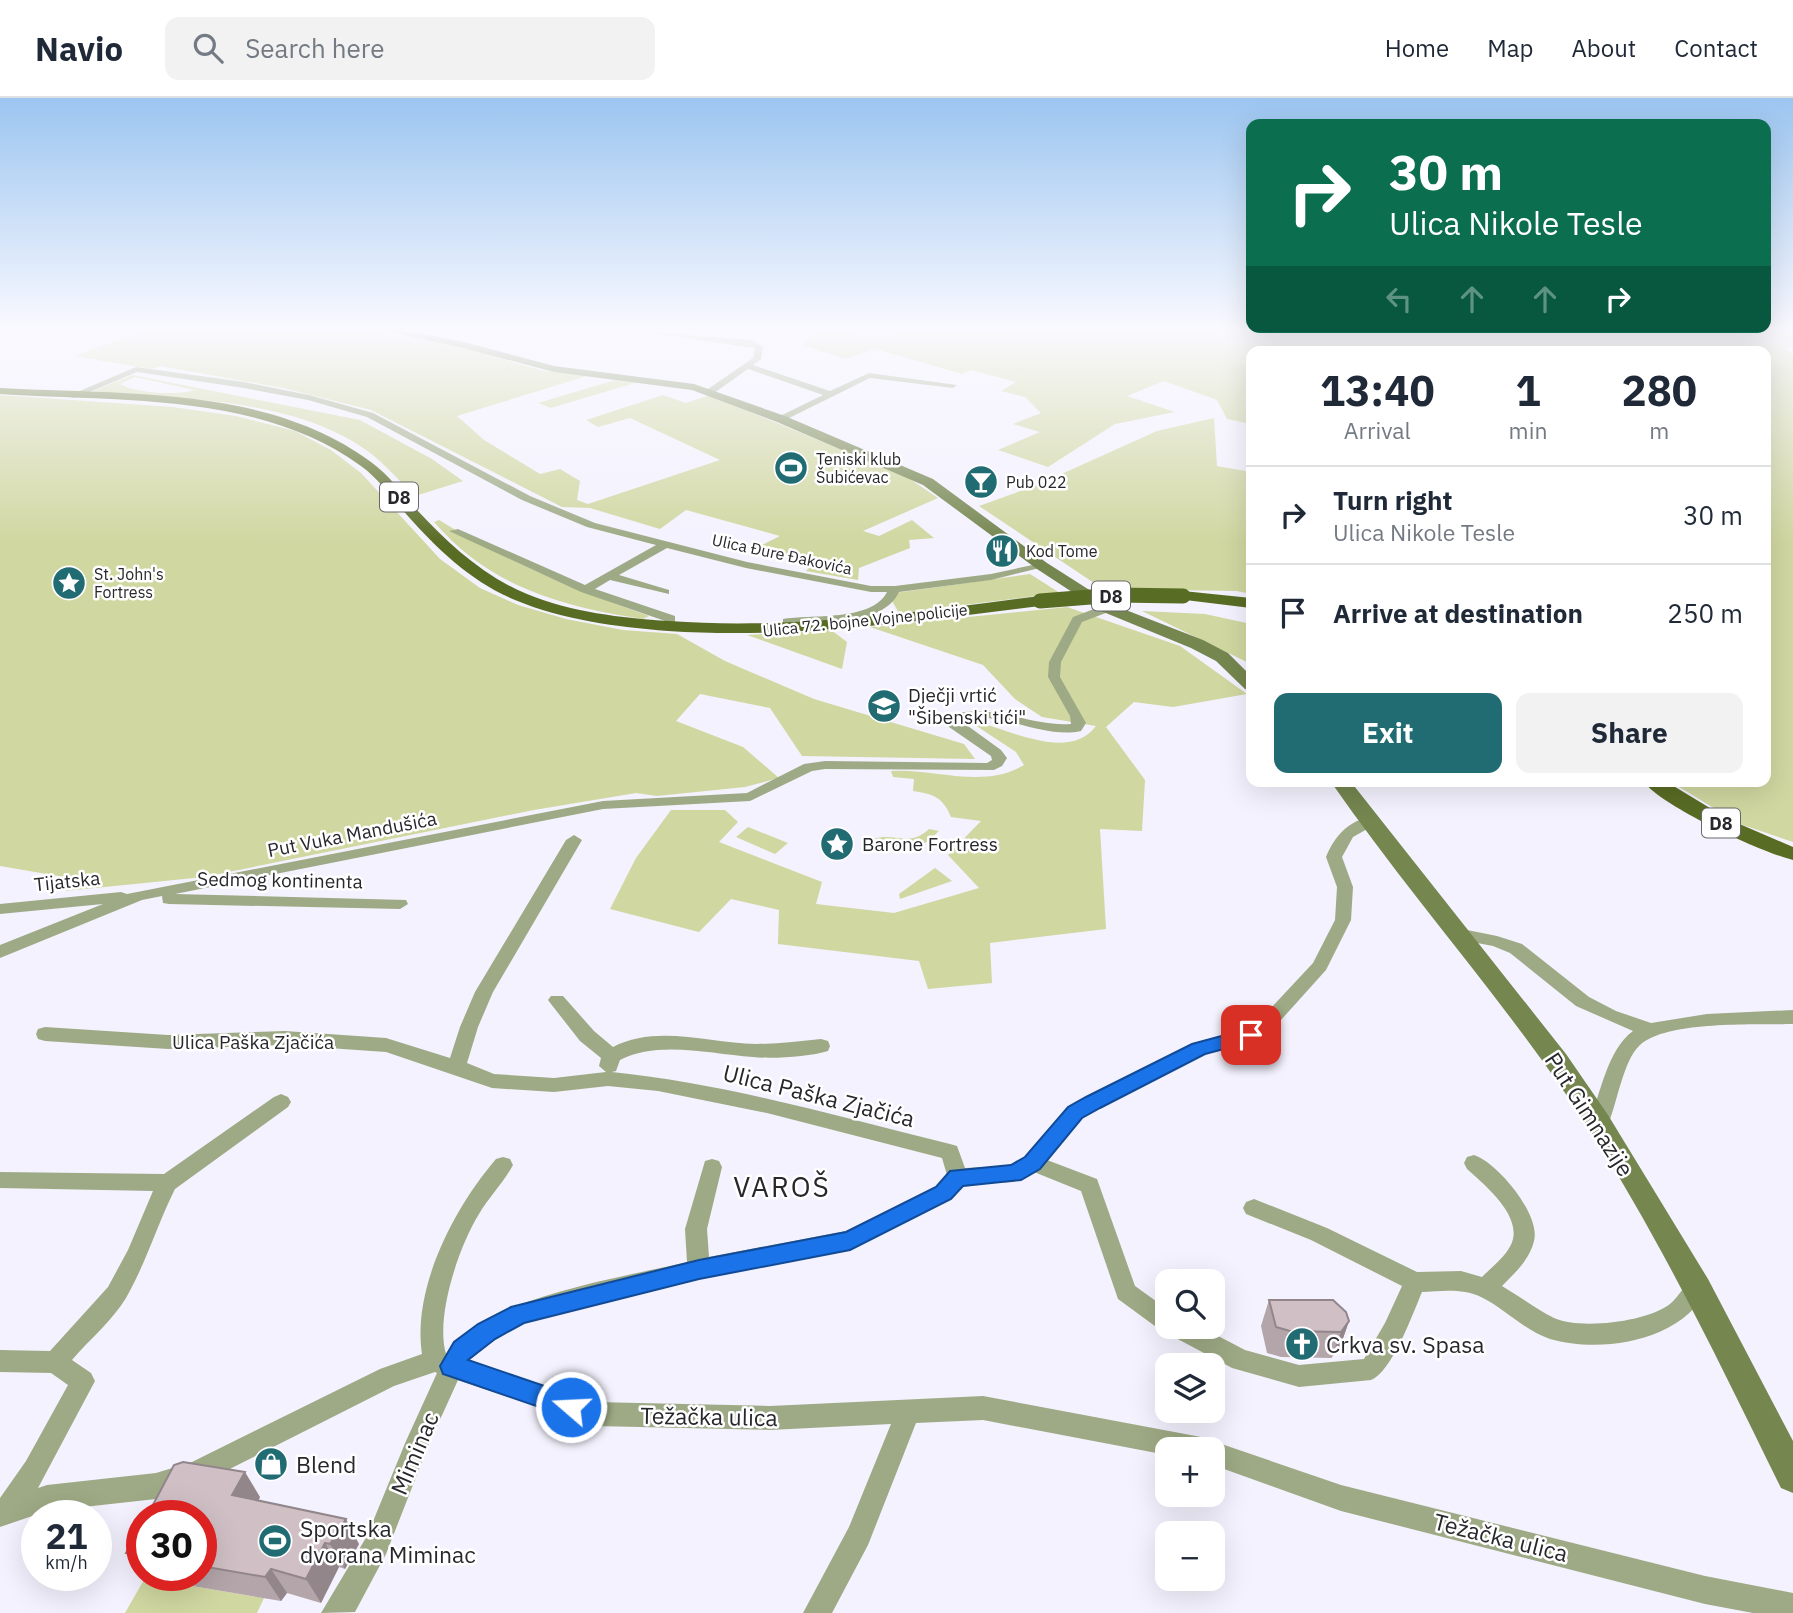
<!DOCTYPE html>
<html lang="en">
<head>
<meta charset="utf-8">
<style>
	:root { --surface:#fff; --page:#f2f2f3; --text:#1f2937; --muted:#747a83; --line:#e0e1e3; --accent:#216c73 }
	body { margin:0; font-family:"IBM Plex Sans",sans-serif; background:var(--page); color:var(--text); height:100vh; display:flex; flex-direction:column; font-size:26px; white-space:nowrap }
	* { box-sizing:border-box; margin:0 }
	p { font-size:23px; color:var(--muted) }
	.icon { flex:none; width:38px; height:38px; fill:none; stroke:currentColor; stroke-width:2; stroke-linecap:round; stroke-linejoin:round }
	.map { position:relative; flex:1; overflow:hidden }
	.drawer { position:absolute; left:1246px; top:248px; width:525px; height:441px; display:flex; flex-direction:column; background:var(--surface); border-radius:14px; box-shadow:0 7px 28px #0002 }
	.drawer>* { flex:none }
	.banner { position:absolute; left:1246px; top:21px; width:525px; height:214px; border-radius:14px; box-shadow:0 7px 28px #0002; background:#0b6e4f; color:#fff; overflow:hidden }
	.tools { position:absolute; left:1155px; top:1171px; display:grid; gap:14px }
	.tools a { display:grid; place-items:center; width:70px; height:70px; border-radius:14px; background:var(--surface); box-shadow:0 7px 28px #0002; font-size:35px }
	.speed { position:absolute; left:21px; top:1402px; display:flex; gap:14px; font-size:35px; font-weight:700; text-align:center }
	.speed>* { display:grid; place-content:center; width:91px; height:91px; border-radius:50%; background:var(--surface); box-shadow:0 7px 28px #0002; line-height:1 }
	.speed small { font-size:18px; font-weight:400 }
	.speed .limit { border:10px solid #d22; background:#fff; color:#111 }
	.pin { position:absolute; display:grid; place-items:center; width:60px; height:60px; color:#fff; margin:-30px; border-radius:14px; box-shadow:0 4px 10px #0006 }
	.me { position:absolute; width:77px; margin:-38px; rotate:289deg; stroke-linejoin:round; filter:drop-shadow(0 0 5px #0008) }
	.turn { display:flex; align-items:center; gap:24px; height:147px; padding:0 28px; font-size:32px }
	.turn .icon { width:91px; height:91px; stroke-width:2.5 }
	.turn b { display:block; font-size:49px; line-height:60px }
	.lanes { display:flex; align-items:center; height:66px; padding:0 28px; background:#0003; justify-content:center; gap:35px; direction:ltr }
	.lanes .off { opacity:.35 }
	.eta { display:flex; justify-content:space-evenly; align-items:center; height:119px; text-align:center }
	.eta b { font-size:42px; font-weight:700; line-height:49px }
	.action { display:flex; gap:14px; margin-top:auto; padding:14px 28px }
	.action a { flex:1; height:80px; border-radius:14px; background:var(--accent); color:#fff; font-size:28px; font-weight:700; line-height:80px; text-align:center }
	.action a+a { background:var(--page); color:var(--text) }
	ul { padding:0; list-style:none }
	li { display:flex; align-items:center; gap:21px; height:98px; padding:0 28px; border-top:2px solid var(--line) }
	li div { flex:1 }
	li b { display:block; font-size:26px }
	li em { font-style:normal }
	header { display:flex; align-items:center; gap:42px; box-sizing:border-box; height:98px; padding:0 35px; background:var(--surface); border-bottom:2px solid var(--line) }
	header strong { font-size:33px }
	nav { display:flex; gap:38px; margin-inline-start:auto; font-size:24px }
	.search { width:490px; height:63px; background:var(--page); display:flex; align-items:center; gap:18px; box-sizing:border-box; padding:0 24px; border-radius:14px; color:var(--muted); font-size:26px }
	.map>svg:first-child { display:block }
</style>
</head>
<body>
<header>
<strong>Navio</strong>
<div class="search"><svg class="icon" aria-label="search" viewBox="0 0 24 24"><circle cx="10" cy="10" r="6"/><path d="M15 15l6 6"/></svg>Search here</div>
<nav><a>Home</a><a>Map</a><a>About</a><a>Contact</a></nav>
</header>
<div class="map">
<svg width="1793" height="1515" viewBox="0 0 1793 1515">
	<rect width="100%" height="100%" fill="#f3f2fe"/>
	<g fill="#d0d7a0" fill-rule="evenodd">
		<polygon points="143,233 370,233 454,247 540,272 587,278 457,318 484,342 540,376 560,371 580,383 577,402 588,406 720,362 630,320 598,329 586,322 663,297 686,305 710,297 907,379 938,400 863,433 879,438 912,422 934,440 909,442 910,450 859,470 858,482 806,473 814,464 754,451 780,438 686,412 660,431 590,410 562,409 371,312 283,290 160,268 151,271 74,258"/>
		<polygon points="816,233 896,237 899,233 1793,233 1793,249 1784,250 1793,256 1793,744 1740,726 1671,684 1766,684 1766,254 1251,254 1251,326 1227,321 1217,302 1164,283 1127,298 1175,314 1115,326 1048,369 998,352 1040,334 1013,326 1041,315 1025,299 1001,293 1016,284 971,272 962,276 876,251 845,261 803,247"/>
		<path d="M133,277L360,322L432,361L463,383L415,398C400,384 385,366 369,354C294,299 178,301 90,294ZM135,279L194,292C176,298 137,295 120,286Z"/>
		<polygon points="615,282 635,285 551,310 538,305"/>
		<polygon points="0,297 173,309 236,318 295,333 331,352 361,375 440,461 480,490 518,507 566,521 623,532 677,536 725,563 814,601 964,646 975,661 802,658 770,610 700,596 676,623 743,649 779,680 745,689 657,698 636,695 534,712 204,779 65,793 70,780 0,768"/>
		<polygon points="1214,320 1217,368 1251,374 1251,496 1237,493 1103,491 979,408 1037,387 1157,333"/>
		<path d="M439,422C505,463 577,492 649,518L643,521C561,508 490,489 434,424Z"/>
		<polygon points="1030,476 1060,495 899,515 888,496"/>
		<path d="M1067,509L1180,548L1247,596L1173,609L1134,604L1106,629L1145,682L1142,733L1100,731L1106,831L990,845L992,885L928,891L919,863L778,846L779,812L731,801L699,834L610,811L636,760L671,712H725L738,724L719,744L822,784L816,806L894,815L979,790L948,757L981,723L951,719C943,699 933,696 913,693L914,681L893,679L891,673C935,670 984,692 1024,667L1016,654L975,627L984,626C1016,635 1071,662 1096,628L1042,619L1015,601L983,567L870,529Z"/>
		<polygon points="1142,513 1205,516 1251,526 1251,566"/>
		<polygon points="831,532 847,544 842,571 747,537"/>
		<polygon points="748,729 788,745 775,756 736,739"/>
		<path d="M929,731L939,733C912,759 907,753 874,741C894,734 909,750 929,731Z"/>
		<polygon points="935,770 952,783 900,801 899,796"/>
		<polygon points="145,1480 264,1500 257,1515 125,1515"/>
	</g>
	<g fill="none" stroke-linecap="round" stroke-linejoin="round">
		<g fill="#9eaa85" fill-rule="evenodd">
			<polygon points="636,233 752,242 763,249 761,261 753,267 830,293 869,275 957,287 953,290 870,280 781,324 777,321 778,319 823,297 748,271 714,295 708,295 708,291 753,260 755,250"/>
			<path d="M136,269L244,284L309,297L373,315L530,398L595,425L747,464L871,488H895L991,476L1042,465L1048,468L991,482L899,494C883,528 820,526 787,528L783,527V521C810,516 872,524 887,494H871L746,470L667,450L619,477L669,492V496L610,482L595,491L675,518V524L671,525L581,494L449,433L458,431L585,487L656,447L587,429L522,402L367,319L308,302L244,290L137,274L75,300L68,298Z"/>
			<path d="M1107,506L1113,510L1111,513L1082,524L1061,564L1060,579L1086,625L1081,633C1042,642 996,610 961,623L1001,652L1007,660L1002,668L994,672L825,671L812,673L750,703L603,711L175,796L406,802L408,806L400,811L169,806L163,805L162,798L142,802L0,860V847L103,806L0,816V806L121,794L127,796L603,703L747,695L804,666L825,663L987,665L992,662L991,658L949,629L947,626L949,618C990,603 1030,629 1071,626L1070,618L1048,579L1049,564L1073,519Z"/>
			<path d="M1371,718L1379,723L1376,726L1353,739L1342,759L1353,789L1351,822L1326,872L1281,922L1258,942L1205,956L1082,1020L1047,1062L1097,1081L1135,1188L1167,1211V1228H1199L1245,1252L1299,1267L1364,1261L1385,1225L1402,1188L1311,1142L1246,1116L1243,1110L1246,1104L1254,1101L1327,1130L1417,1174L1461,1173L1482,1179C1492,1169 1510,1155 1513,1141C1519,1115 1484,1086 1467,1071L1464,1065L1467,1059L1474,1057C1498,1065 1541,1117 1534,1143C1530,1161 1514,1176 1502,1188C1519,1198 1536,1211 1554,1220C1580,1232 1647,1224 1670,1206C1680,1198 1684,1185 1697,1180L1705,1183L1708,1190C1683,1243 1602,1256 1550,1241C1525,1233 1504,1210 1481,1199C1463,1190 1441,1193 1422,1194C1413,1215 1392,1274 1371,1282L1299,1289L1232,1270L1159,1231L1118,1201L1081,1093L1034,1074L1014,1084L963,1087L951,1101L850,1151L699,1181L524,1225L495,1241L468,1263L594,1304L770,1308L983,1298L1201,1339L1341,1387L1705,1478L1793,1495V1515H1753L1705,1506L1341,1413L1213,1367V1351H1167V1357L983,1322L916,1325L868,1447L832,1515H803L849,1429L891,1326L770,1332L594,1328L458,1282L429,1346L386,1456L355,1514L321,1515L367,1438L406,1343L437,1275L435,1274L394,1288L196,1388L156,1401L47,1413L0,1429V1400L26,1363L68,1287L51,1275L0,1274V1252L50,1253L108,1189L128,1152L153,1093L0,1090V1074L164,1076L274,999L281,996L288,999L291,1004L288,1009L175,1091C157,1127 146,1165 126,1200C112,1223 89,1242 72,1262L91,1275L95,1283L38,1390L47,1387L156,1375L192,1364L380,1271L422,1256C412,1190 454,1110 496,1061L503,1059L510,1061L513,1067C504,1084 489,1099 479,1116C459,1148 435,1219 446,1256C480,1200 626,1179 687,1164L685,1131L705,1063L712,1061L719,1063L722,1069L707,1131L709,1159L846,1133L937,1089L947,1077L942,1060L767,1015L658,993L608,988L554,994L492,990L386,954L285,947L168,951L45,943L38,941L36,936L38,931L45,929L168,937L285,933L386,940L450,960L460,929L475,894L566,742L574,737L582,742L493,894L478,929L467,965L494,976L554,980L606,974L599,968L601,960L580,943L551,906L548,902L551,898H563L594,933L613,949C656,926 710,945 756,946C778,946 800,943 821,941L828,943L830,948L828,953C809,959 772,961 753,959C711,956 658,942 620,962L616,973L612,974C727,986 838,1018 950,1046L957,1048L965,1070L1010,1068L1025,1059L1068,1010L1192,946L1245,932L1269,912L1313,865L1335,822L1337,789L1326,759C1335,737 1348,724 1371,718Z"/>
			<path d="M1457,830L1497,838L1522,846L1589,899L1616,913L1651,925L1707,916L1793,912V926C1757,927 1664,922 1639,948C1624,962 1617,1004 1609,1024L1606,1029L1599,1032L1592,1029L1589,1024C1601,995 1607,952 1633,933L1576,908L1510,855L1493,848L1451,840L1449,836Z"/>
		</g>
		<g fill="#75864f" fill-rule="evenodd">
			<polygon points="384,233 407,233 464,244 554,268 694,286 785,318 933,381 1047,465 1113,507 1203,542 1228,555 1251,578 1251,592 1245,591 1216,563 1191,550 1101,513 1037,471 923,387 777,324 692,292 554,274 463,250"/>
			<path d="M1331,684H1351L1566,956L1608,1017L1708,1181L1793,1343V1395L1781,1390C1721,1268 1662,1144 1588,1029C1510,909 1413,802 1331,684Z"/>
		</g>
		<g fill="#596c24" fill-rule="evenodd">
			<path d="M0,290C122,297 268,287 371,364C389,377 403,396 417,412C449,446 483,478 527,496C571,514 621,520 669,523C793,532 916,514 1040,498L1048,503L1040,508C916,524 793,541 668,533C617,529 563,522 515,502C472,484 438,452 407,417C392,400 379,381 361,368C259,294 120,304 0,296Z"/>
			<polygon points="1183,493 1251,500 1251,510 1177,501 1175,498 1177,495"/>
			<path d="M1644,684H1667L1728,721L1793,749V762C1761,754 1663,709 1644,684Z"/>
		</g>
		<polyline stroke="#596c24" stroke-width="15" points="1040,503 1116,497 1183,498"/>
	</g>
	<g fill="#b3a5aa">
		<polygon points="1269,1202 1349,1223 1340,1249 1331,1260 1281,1259 1267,1255 1261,1228"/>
		<polygon points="260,1399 258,1403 359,1446 345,1471 339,1469 321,1505 287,1495 281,1503 145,1480 143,1477 201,1477 201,1418"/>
		<polygon points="142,1426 142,1475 126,1455"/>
	</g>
	<g fill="#92868b">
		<polygon points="1349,1223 1340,1249 1331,1260 1341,1234"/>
		<polygon points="245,1374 260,1399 248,1422 232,1397"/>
		<polygon points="346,1421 359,1446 345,1471 330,1446"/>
		<polygon points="325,1445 339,1469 321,1505 306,1481"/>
		<polygon points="271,1471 287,1495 281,1503 265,1479"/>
	</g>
	<g fill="#d0c0c6" stroke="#92868b" stroke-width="2">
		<polygon points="1269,1202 1333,1202 1346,1214 1349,1223 1341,1234 1290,1233 1276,1229"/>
		<polygon points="183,1364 245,1374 232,1397 346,1421 330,1446 325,1445 306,1481 271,1471 265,1479 201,1468 201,1418 147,1418 174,1367"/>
		<polygon points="142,1426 142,1458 126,1455"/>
	</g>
	<linearGradient id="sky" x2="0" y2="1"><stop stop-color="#9bc5f0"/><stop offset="0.52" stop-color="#faf9ff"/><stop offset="1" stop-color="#faf9ff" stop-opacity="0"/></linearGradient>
	<rect width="1793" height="445" fill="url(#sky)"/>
	<polygon fill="#1a73e8" stroke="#114b97" stroke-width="2" points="1251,930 1258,932 1261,937 1258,942 1205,956 1100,1010 1082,1020 1040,1071 1021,1082 963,1088 951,1101 850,1152 699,1181 524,1225 495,1241 468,1262 580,1300 584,1309 580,1317 571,1320 452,1279 443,1276 440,1268 454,1244 478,1226 511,1209 699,1162 846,1134 936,1089 950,1073 1011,1067 1025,1059 1068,1009 1086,999 1192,946"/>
	<defs>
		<g id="stadium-disc" transform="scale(1.75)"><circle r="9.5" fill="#216c73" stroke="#fff"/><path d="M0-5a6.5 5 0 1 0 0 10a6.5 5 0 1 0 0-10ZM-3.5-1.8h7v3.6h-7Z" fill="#fff"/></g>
		<g id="bar-disc" transform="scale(1.75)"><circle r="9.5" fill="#216c73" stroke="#fff"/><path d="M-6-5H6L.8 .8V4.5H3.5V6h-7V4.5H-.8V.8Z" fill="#fff"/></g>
		<g id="restaurant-disc" transform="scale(1.75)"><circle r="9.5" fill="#216c73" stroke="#fff"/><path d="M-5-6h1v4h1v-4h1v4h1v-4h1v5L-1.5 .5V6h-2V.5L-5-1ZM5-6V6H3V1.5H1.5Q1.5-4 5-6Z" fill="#fff"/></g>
		<g id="sight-disc" transform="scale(1.75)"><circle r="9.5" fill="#216c73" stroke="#fff"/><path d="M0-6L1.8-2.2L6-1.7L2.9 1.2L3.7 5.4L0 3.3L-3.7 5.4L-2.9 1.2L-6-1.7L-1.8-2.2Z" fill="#fff"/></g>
		<g id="school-disc" transform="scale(1.75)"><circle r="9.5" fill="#216c73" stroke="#fff"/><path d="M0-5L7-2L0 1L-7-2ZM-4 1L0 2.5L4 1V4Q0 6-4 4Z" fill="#fff"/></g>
		<g id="church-disc" transform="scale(1.75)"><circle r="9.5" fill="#216c73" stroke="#fff"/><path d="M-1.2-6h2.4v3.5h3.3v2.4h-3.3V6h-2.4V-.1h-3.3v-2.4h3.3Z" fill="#fff"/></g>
		<g id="shop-disc" transform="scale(1.75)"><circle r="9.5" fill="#216c73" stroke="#fff"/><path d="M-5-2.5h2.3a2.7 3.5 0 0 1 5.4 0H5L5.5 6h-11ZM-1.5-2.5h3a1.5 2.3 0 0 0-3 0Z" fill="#fff"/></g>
	</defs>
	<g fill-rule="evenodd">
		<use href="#stadium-disc" x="791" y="370"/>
		<use href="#bar-disc" x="981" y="384"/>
		<use href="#restaurant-disc" x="1002" y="453"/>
		<use href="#sight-disc" x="69" y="485"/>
		<use href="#school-disc" x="884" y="608"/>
		<use href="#sight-disc" x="837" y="746"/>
		<use href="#church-disc" x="1302" y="1246"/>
		<use href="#shop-disc" x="271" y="1366"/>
		<use href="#stadium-disc" x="275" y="1443"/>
	</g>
	<g text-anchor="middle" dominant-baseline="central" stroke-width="5" stroke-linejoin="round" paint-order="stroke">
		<g font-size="16" fill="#28272c" stroke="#fff" text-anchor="start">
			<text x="816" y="361">Teniski klub<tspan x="816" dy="18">Šubićevac</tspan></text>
			<text x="1006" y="384">Pub 022</text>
			<text x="1026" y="453">Kod Tome</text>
			<text x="94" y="476">St. John's<tspan x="94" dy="18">Fortress</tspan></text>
		</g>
		<g font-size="16" fill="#28272c" stroke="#fff">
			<text transform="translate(782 456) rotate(12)">Ulica Đure Đakovića</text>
			<text transform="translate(865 522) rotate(-6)">Ulica 72. bojne Vojne policije</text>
		</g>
		<g fill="#fff" stroke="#68686b" stroke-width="2">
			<rect x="380" y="384.5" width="38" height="29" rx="5"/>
			<rect x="1092" y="483.5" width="38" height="29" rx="5"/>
			<rect x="1702" y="710.5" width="38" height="29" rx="5"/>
		</g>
		<g font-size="18" font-weight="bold" fill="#28272c">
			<text x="399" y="399">D8</text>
			<text x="1111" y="498">D8</text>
			<text x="1721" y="725">D8</text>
		</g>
		<g font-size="19" fill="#28272c" stroke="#fff" text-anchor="start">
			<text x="908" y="597">Dječji vrtić<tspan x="908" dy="22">"Šibenski tići"</tspan></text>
			<text x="862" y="746">Barone Fortress</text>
		</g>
		<g font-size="19" fill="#28272c" stroke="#fff">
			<text transform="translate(352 736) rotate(-11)">Put Vuka Mandušića</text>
			<text transform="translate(280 782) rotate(1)">Sedmog kontinenta</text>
			<text transform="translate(67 783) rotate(-6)">Tijatska</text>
			<text x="253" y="944">Ulica Paška Zjačića</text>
		</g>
		<g font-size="23" fill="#28272c" stroke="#fff">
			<text transform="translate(819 997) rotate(14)">Ulica Paška Zjačića</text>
			<text transform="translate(1590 1016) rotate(57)">Put Gimnazije</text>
			<text transform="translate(709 1318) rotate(1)">Težačka ulica</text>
			<text transform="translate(414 1355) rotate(-67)">Miminac</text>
			<text transform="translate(1501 1439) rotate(14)">Težačka ulica</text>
		</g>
		<g font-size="23" fill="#28272c" stroke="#fff" text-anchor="start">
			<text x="1326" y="1246">Crkva sv. Spasa</text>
			<text x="296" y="1366">Blend</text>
			<text x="300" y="1430">Sportska<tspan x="300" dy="26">dvorana Miminac</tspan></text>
		</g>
		<g font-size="28" letter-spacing="2" fill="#28272c" stroke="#fff">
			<text x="782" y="1088">VAROŠ</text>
		</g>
	</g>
</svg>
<div class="tools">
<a><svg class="icon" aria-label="search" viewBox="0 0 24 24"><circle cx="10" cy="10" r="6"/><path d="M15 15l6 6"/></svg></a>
<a><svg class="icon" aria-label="layers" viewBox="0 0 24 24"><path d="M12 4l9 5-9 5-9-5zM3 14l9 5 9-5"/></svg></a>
<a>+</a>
<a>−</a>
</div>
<div class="speed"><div>21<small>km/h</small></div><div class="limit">30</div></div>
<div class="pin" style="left:1251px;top:937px;background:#d93025"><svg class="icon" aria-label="arrive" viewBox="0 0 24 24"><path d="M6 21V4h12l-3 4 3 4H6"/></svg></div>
<svg class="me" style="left:571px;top:1309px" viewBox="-20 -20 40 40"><circle r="17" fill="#1a73e8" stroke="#fff" stroke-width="3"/><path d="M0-11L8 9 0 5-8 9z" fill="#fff"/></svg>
<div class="banner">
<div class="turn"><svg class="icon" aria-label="right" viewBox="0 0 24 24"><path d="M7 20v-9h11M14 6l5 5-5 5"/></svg><div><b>30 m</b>Ulica Nikole Tesle</div></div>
<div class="lanes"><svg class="icon off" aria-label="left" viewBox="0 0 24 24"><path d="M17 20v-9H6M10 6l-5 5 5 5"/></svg><svg class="icon off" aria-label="ahead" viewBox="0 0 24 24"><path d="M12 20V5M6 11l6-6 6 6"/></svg><svg class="icon off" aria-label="ahead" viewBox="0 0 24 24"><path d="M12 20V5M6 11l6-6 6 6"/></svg><svg class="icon" aria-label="right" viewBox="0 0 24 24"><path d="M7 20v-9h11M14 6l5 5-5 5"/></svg></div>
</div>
<section class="drawer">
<div class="eta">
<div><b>13:40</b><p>Arrival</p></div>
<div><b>1</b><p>min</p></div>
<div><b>280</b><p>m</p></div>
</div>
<ul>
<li><svg class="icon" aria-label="right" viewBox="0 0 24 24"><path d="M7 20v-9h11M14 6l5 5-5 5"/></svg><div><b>Turn right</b><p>Ulica Nikole Tesle</p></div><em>30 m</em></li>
<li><svg class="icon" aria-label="arrive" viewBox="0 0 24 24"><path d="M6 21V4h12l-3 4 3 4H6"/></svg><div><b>Arrive at destination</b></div><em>250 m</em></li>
</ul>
<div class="action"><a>Exit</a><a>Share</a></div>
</section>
</div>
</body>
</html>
